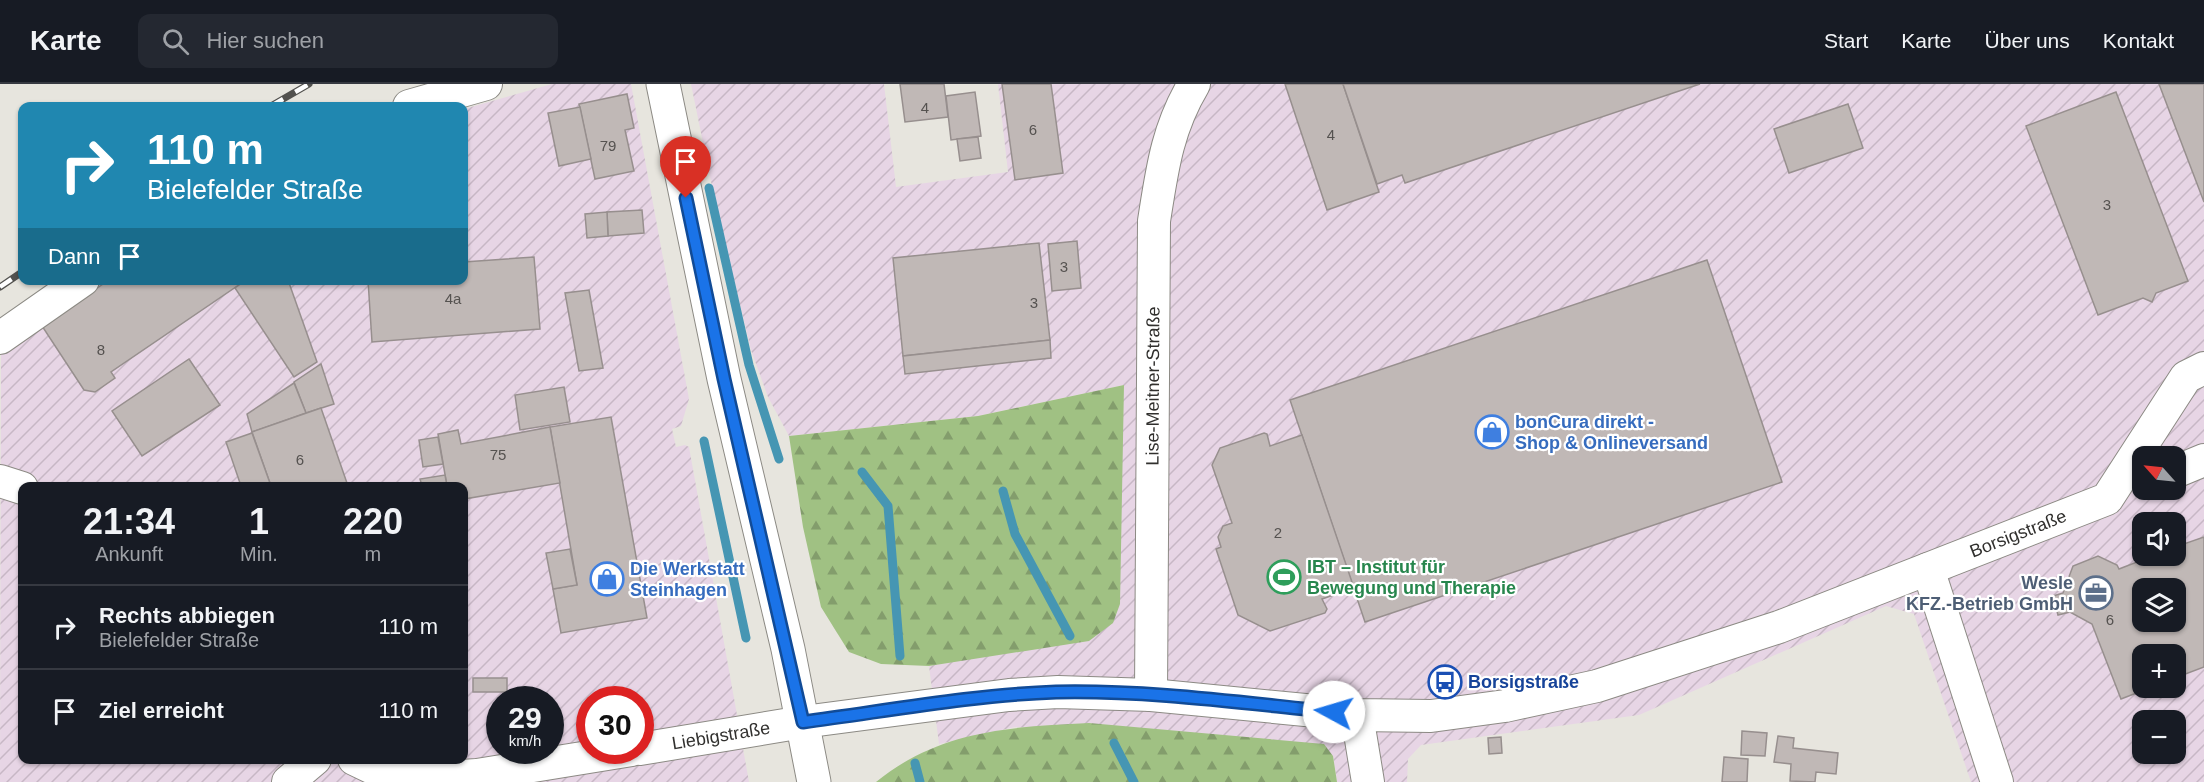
<!DOCTYPE html>
<html lang="de">
<head>
<meta charset="utf-8">
<style>
	:root { --surface:#171b24; --page:#242831; --text:#f1f3f6; --muted:#9ea1a6; --line:#363941 }
	body { margin:0; font-family:Helvetica,sans-serif; background:var(--page); color:var(--text); height:100vh; display:flex; flex-direction:column; font-size:22px; white-space:nowrap }
	* { box-sizing:border-box; margin:0 }
	p { font-size:20px; color:var(--muted) }
	.icon { flex:none; width:33px; height:33px; fill:none; stroke:currentColor; stroke-width:2; stroke-linecap:round; stroke-linejoin:round }
	.map { position:relative; flex:1; overflow:hidden }
	.drawer { position:absolute; left:18px; top:398px; width:450px; height:282px; display:flex; flex-direction:column; background:var(--surface); border-radius:12px; box-shadow:0 2px 4px #0004 }
	.drawer>* { flex:none }
	.top-card { position:absolute; left:18px; top:18px; width:450px; height:183px; border-radius:12px; box-shadow:0 2px 4px #0004; background:#2087b0; color:#fff; overflow:hidden }
	.needle { width:39px; rotate:297deg }
	.tools { position:absolute; left:2132px; top:362px; display:grid; gap:12px }
	.tools a { display:grid; place-items:center; width:54px; height:54px; border-radius:12px; background:var(--surface); box-shadow:0 2px 4px #0004; font-size:30px }
	.speed { position:absolute; left:486px; top:602px; display:flex; gap:12px; font-size:30px; font-weight:700; text-align:center }
	.speed>* { display:grid; place-content:center; width:78px; height:78px; border-radius:50%; background:var(--surface); box-shadow:0 2px 4px #0004; line-height:1 }
	.speed small { font-size:15px; font-weight:400 }
	.speed .limit { border:9px solid #d22; background:#fff; color:#111 }
	.pin { position:absolute; display:grid; place-items:center; width:51px; height:51px; color:#fff; margin:-62px -26px; border-radius:50% 50% 50% 0; rotate:-45deg; box-shadow:0 0 6px #0007 }
	.pin .icon { rotate:45deg }
	.me { position:absolute; width:66px; margin:-33px; rotate:276deg; stroke-linejoin:round; filter:drop-shadow(0 0 4px #0008) }
	.turn { display:flex; align-items:center; gap:21px; height:126px; padding:0 30px; font-size:27px }
	.turn .icon { width:78px; height:78px; stroke-width:2.5 }
	.turn b { display:block; font-size:42px; line-height:51px }
	.then { display:flex; align-items:center; height:57px; padding:0 30px; background:#0003; gap:12px; font-size:22px }
	.eta { display:flex; justify-content:space-evenly; align-items:center; height:102px; text-align:center }
	.eta b { font-size:36px; font-weight:600; line-height:42px }
	ul { padding:0; list-style:none }
	li { display:flex; align-items:center; gap:18px; height:84px; padding:0 30px; border-top:2px solid var(--line) }
	li div { flex:1 }
	li b { display:block; font-size:22px }
	li em { font-style:normal }
	header { display:flex; align-items:center; gap:36px; box-sizing:border-box; height:84px; padding:0 30px; background:var(--surface); border-bottom:2px solid var(--line) }
	header strong { font-size:28px }
	nav { display:flex; gap:33px; margin-inline-start:auto; font-size:21px }
	.search { width:420px; height:54px; background:var(--page); display:flex; align-items:center; gap:15px; box-sizing:border-box; padding:0 21px; border-radius:12px; color:var(--muted); font-size:22px }
	.map>svg:first-child { display:block }
</style>
</head>
<body>
<header>
<strong>Karte</strong>
<div class="search"><svg class="icon" aria-label="search" viewBox="0 0 24 24"><circle cx="10" cy="10" r="6"/><path d="M15 15l6 6"/></svg>Hier suchen</div>
<nav><a>Start</a><a>Karte</a><a>Über uns</a><a>Kontakt</a></nav>
</header>
<div class="map">
<svg width="2204" height="698" viewBox="0 0 2204 698">
	<defs>
		<pattern id="industrial-furrows" width="10" height="10" patternUnits="userSpaceOnUse" patternTransform="scale(1.5)"><rect width="10" height="10" fill="#e7d5e5"/><path d="M-1 1l2-2M0 10L10 0M9 11l2-2" fill="none" stroke="#c7b7c5"/></pattern>
		<pattern id="forest-firs" width="22" height="20" patternUnits="userSpaceOnUse" patternTransform="scale(1.5)"><rect width="22" height="20" fill="#a0c183"/><path d="M5 1l3.5 6h-7zM16 11l3.5 6h-7z" fill="#839d6c"/></pattern>
	</defs>
	<rect width="100%" height="100%" fill="#e7e5de"/>
	<g fill="url(#industrial-furrows)" fill-rule="evenodd">
		<path d="M552,0H631L689,315L681,342L672,345L676,363L685,361L689,363L749,698H0L1,263L100,197L464,196V25ZM22,402H464V675H22ZM500,615H550V666H500ZM590,615H640V666H590Z"/>
		<path d="M691,0H884L896,103L1008,88L998,0H2204V698H1971L1914,530L1886,522L1639,631L1421,661L1408,675L1407,698H1337L1333,672L1015,643L939,660L929,582L973,574L1124,301L978,332L789,352L768,313L751,266L715,117ZM2142,372H2175V405H2142ZM2142,438H2175V471H2142ZM2142,504H2175V537H2142ZM2142,570H2175V603H2142ZM2142,636H2175V669H2142Z"/>
	</g>
	<g fill="url(#forest-firs)">
		<polygon points="1124,301 1120,520 1113,539 1089,557 929,582 881,580 849,568 821,523 803,443 789,352 978,332"/>
		<path d="M1089,639L1324,660L1333,672L1337,698H876C940,646 1009,643 1089,639Z"/>
	</g>
	<g fill="none" stroke-linecap="round" stroke-linejoin="round">
		<g stroke="#4696b3" stroke-width="9">
			<polyline points="709,104 749,281 779,375"/>
			<polyline points="704,357 746,554"/>
			<polyline points="862,388 888,422 900,572"/>
			<polyline points="1003,407 1015,450 1070,552"/>
			<polyline points="1114,659 1134,698"/>
			<polyline points="915,679 920,698"/>
		</g>
	</g>
	<g fill="#c0b8b6" stroke="#978f8e" stroke-width="1.5" fill-rule="evenodd">
		<polygon points="900,0 944,0 948,33 905,38"/>
		<polygon points="1002,0 1051,0 1063,89 1015,96"/>
		<polygon points="1285,0 1343,0 1379,108 1327,126"/>
		<polygon points="1343,0 1700,0 1405,99 1402,91 1377,100"/>
		<polygon points="2159,0 2204,0 2204,118"/>
		<polygon points="975,8 981,52 951,56 946,12"/>
		<polygon points="2116,8 2188,197 2156,209 2152,218 2143,214 2098,231 2026,42"/>
		<polygon points="627,10 634,44 625,46 634,87 595,95 579,20"/>
		<polygon points="1848,20 1863,64 1789,89 1774,45"/>
		<polygon points="580,23 591,75 559,82 548,29"/>
		<polygon points="978,53 981,74 960,77 957,55"/>
		<polygon points="642,126 644,149 608,152 607,128"/>
		<polygon points="607,128 608,152 587,154 585,130"/>
		<polygon points="1077,157 1081,204 1052,207 1048,160"/>
		<polygon points="1039,159 1050,256 903,272 893,174"/>
		<polygon points="534,173 540,245 372,258 368,196 464,196 464,178"/>
		<polygon points="1707,176 1782,398 1365,538 1290,316"/>
		<polygon points="109,196 246,196 111,288 115,294 95,308 84,306 42,242"/>
		<polygon points="246,196 288,196 317,278 294,293 235,204"/>
		<polygon points="589,206 603,284 579,287 565,209"/>
		<polygon points="1050,256 1051,274 905,290 903,272"/>
		<polygon points="189,275 220,321 142,372 112,327"/>
		<polygon points="321,280 334,320 306,329 294,298"/>
		<polygon points="294,299 306,329 252,348 247,330"/>
		<polygon points="564,303 570,338 520,346 515,311"/>
		<polygon points="321,324 348,402 271,402 252,348"/>
		<polygon points="611,333 647,534 561,549 553,505 577,501 550,343"/>
		<polygon points="550,343 560,399 464,415 464,402 447,402 438,350 458,346 461,360"/>
		<polygon points="252,349 271,402 241,402 226,358"/>
		<polygon points="1264,349 1267,350 1270,362 1302,351 1354,504 1322,515 1327,525 1325,529 1270,547 1238,531 1216,465 1221,463 1218,453 1223,442 1232,439 1212,381 1220,364"/>
		<polygon points="438,353 443,380 423,383 419,356"/>
		<polygon points="445,391 447,402 422,402 420,395"/>
		<path d="M2204,453V583L2175,594V570H2142V603H2152L2121,615L2092,540L2070,528L2058,531L2053,512L2063,509L2073,482L2098,472L2117,481L2119,485L2155,471H2175V463ZM2142,504H2175V537H2142Z"/>
		<polygon points="570,465 577,501 553,505 546,469"/>
		<rect x="473" y="594" width="34" height="14"/>
		<polygon points="1742,647 1767,649 1765,672 1741,671"/>
		<polygon points="1778,652 1794,654 1793,664 1838,669 1836,690 1816,688 1815,698 1790,697 1791,680 1774,678"/>
		<polygon points="1501,653 1502,669 1489,670 1488,654"/>
		<polygon points="1724,673 1748,675 1747,698 1722,698"/>
	</g>
	<g fill="none" stroke-linecap="round" stroke-linejoin="round">
		<g stroke="#8c8a84" stroke-width="34">
			<g id="minor">
				<polyline points="409,22 486,0"/>
				<polyline points="0,254 83,196"/>
				<polyline points="2175,388 2204,376"/>
				<polyline points="0,397 22,404"/>
				<polyline points="1928,485 1997,698"/>
				<path id="s1" d="M1151,611L1154,137C1162,86 1167,45 1194,0"/>
				<polyline points="1357,631 1368,698"/>
				<path id="s2" d="M640,665L803,638L1009,611L1058,608L1151,611L1357,631L1431,632L1505,622L1597,602L1779,543L2107,415L2186,293L2204,284"/>
				<polyline points="354,675 385,690 415,695 477,691 632,666"/>
				<polyline points="288,698 315,675"/>
			</g>
		</g>
		<g stroke="#8c8a84" stroke-width="35">
			<polyline id="major" points="663,0 724,295 788,565 814,698"/>
		</g>
		<use href="#minor" stroke="#fff" stroke-width="32"/>
		<use href="#major" stroke="#fff" stroke-width="33"/>
		<g stroke="#53524f" stroke-width="7">
			<g id="rail">
				<polyline points="271,22 309,0"/>
				<polyline points="0,203 22,188"/>
			</g>
		</g>
		<use href="#rail" stroke="#fff" stroke-width="4.5" stroke-dasharray="14" stroke-linecap="butt"/>
	</g>
	<g fill="none" stroke-linecap="round" stroke-linejoin="round">
		<g stroke="#114b97" stroke-width="15">
			<path id="route" d="M686,114L724,295L803,638C887,627 972,611 1056,608C1149,606 1242,619 1334,628"/>
		</g>
		<use href="#route" stroke="#1a73e8" stroke-width="10"/>
	</g>
	<defs>
		<g id="shop-ring" transform="scale(1.725)"><circle r="9.5" fill="#fff" stroke="#3f7fe0" stroke-width="1.5"/><path d="M-5-2.5h2.3a2.7 3.5 0 0 1 5.4 0H5L5.5 6h-11ZM-1.5-2.5h3a1.5 2.3 0 0 0-3 0Z" fill="#3f7fe0"/></g>
		<g id="stadium-ring" transform="scale(1.725)"><circle r="9.5" fill="#fff" stroke="#2e9e5b" stroke-width="1.5"/><path d="M0-5a6.5 5 0 1 0 0 10a6.5 5 0 1 0 0-10ZM-3.5-1.8h7v3.6h-7Z" fill="#2e9e5b"/></g>
		<g id="office-ring" transform="scale(1.725)"><circle r="9.5" fill="#fff" stroke="#5c6f8a" stroke-width="1.5"/><path d="M-6-3h4V-5.5h4V-3h4V5H-6ZM-1-4.5V-3h2v-1.5ZM-6 0V1H6V0Z" fill="#5c6f8a"/></g>
		<g id="bus-ring" transform="scale(1.725)"><circle r="9.5" fill="#fff" stroke="#1a4fb4" stroke-width="1.5"/><path d="M-5-6H5V4H4V6H2V4H-2V6H-4V4H-5ZM-3.5-4V0h7V-4ZM-3.5 1.2v1.5H-2V1.2ZM2 1.2v1.5H3.5V1.2Z" fill="#1a4fb4"/></g>
	</defs>
	<g fill-rule="evenodd">
		<use href="#shop-ring" x="1492" y="348"/>
		<use href="#stadium-ring" x="1284" y="493"/>
		<use href="#shop-ring" x="607" y="495"/>
		<use href="#office-ring" x="2096" y="509"/>
		<use href="#bus-ring" x="1445" y="598"/>
	</g>
	<g text-anchor="middle" dominant-baseline="central" stroke-width="4.5" stroke-linejoin="round" paint-order="stroke">
		<g font-size="15" fill="#555250">
			<text x="925" y="23">4</text>
			<text x="1033" y="45">6</text>
			<text x="1331" y="50">4</text>
			<text x="608" y="61">79</text>
			<text x="2107" y="120">3</text>
			<text x="1064" y="182">3</text>
			<text x="453" y="214">4a</text>
			<text x="1034" y="218">3</text>
			<text x="101" y="265">8</text>
			<text x="498" y="370">75</text>
			<text x="300" y="375">6</text>
			<text x="1278" y="448">2</text>
			<text x="2110" y="535">6</text>
		</g>
		<g font-size="18" fill="#31302e" stroke="#fff">
			<text stroke="none"><textPath href="#s1" startOffset="309">Lise-Meitner-Straße</textPath></text>
			<text stroke="none"><textPath href="#s2" startOffset="1413">Borsigstraße</textPath></text>
			<text stroke="none"><textPath href="#s2" startOffset="82">Liebigstraße</textPath></text>
		</g>
		<g font-size="18" font-weight="bold" fill="#366cbe" stroke="#fff" text-anchor="start">
			<text x="1515" y="338">bonCura direkt -<tspan x="1515" dy="21">Shop &amp; Onlineversand</tspan></text>
			<text x="630" y="485">Die Werkstatt<tspan x="630" dy="21">Steinhagen</tspan></text>
		</g>
		<g font-size="18" font-weight="bold" fill="#27864d" stroke="#fff" text-anchor="start">
			<text x="1307" y="483">IBT – Institut für<tspan x="1307" dy="21">Bewegung und Therapie</tspan></text>
		</g>
		<g font-size="18" font-weight="bold" fill="#4e5e75" stroke="#fff" text-anchor="end">
			<text x="2073" y="499">Wesle<tspan x="2073" dy="21">KFZ.-Betrieb GmbH</tspan></text>
		</g>
		<g font-size="18" font-weight="bold" fill="#164399" stroke="#fff" text-anchor="start">
			<text x="1468" y="598">Borsigstraße</text>
		</g>
	</g>
</svg>
<div class="tools">
<a><svg class="needle" viewBox="-14 -14 28 28"><path d="M0-13l5 13h-10z" fill="#e53935"/><path d="M0 13l5-13h-10z" fill="#9ea1a6"/></svg></a>
<a><svg class="icon" aria-label="sound" viewBox="0 0 24 24"><path d="M4 9h4l5-4v14l-5-4H4zM17 9q2 3 0 6"/></svg></a>
<a><svg class="icon" aria-label="layers" viewBox="0 0 24 24"><path d="M12 4l9 5-9 5-9-5zM3 14l9 5 9-5"/></svg></a>
<a>+</a>
<a>−</a>
</div>
<div class="speed"><div>29<small>km/h</small></div><div class="limit">30</div></div>
<div class="pin" style="left:686px;top:114px;background:#d93025"><svg class="icon" aria-label="arrive" viewBox="0 0 24 24"><path d="M6 21V4h12l-3 4 3 4H6"/></svg></div>
<svg class="me" style="left:1334px;top:628px" viewBox="-20 -20 40 40"><circle r="19" fill="#fff"/><path d="M0-13L10 11 0 6-10 11z" fill="#1a73e8"/></svg>
<div class="top-card">
<div class="turn"><svg class="icon" aria-label="right" viewBox="0 0 24 24"><path d="M7 20v-9h11M14 6l5 5-5 5"/></svg><div><b>110 m</b>Bielefelder Straße</div></div>
<div class="then">Dann<svg class="icon" aria-label="arrive" viewBox="0 0 24 24"><path d="M6 21V4h12l-3 4 3 4H6"/></svg></div>
</div>
<section class="drawer">
<div class="eta">
<div><b>21:34</b><p>Ankunft</p></div>
<div><b>1</b><p>Min.</p></div>
<div><b>220</b><p>m</p></div>
</div>
<ul>
<li><svg class="icon" aria-label="right" viewBox="0 0 24 24"><path d="M7 20v-9h11M14 6l5 5-5 5"/></svg><div><b>Rechts abbiegen</b><p>Bielefelder Straße</p></div><em>110 m</em></li>
<li><svg class="icon" aria-label="arrive" viewBox="0 0 24 24"><path d="M6 21V4h12l-3 4 3 4H6"/></svg><div><b>Ziel erreicht</b></div><em>110 m</em></li>
</ul>
</section>
</div>
</body>
</html>
